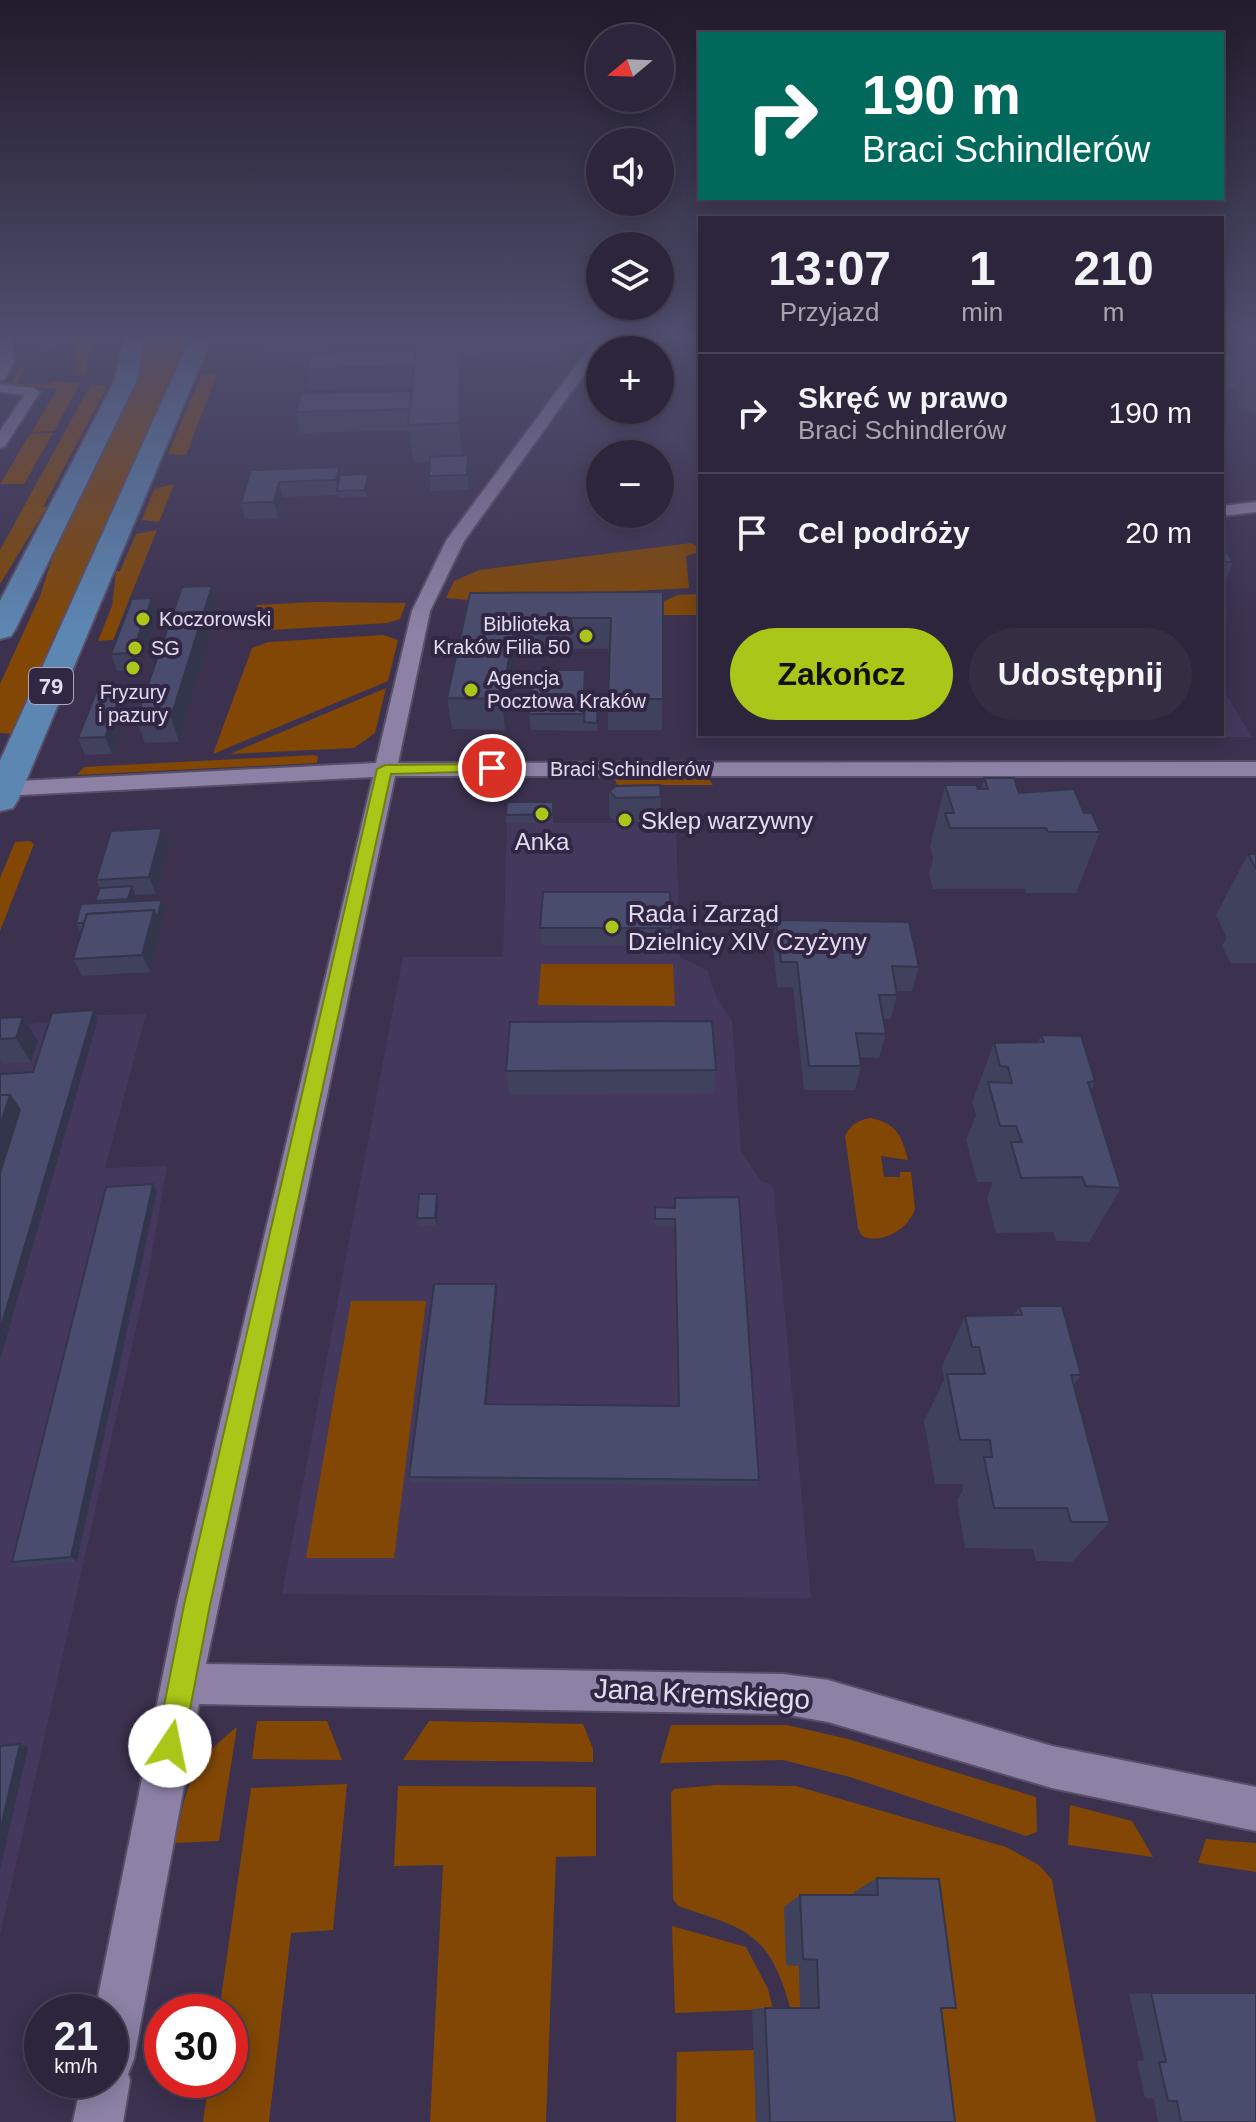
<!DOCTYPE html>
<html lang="pl">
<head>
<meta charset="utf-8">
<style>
	:root { --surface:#2d253b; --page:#352d42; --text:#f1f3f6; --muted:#a7a5af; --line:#484255; --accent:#aac719 }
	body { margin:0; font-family:Helvetica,sans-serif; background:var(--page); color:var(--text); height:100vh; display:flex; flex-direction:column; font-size:30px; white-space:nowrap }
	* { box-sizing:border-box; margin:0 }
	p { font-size:26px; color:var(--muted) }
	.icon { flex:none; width:44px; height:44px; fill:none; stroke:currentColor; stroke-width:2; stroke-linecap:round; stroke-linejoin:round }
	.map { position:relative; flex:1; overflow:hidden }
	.details { position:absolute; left:698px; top:216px; width:526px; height:520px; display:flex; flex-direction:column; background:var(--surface); border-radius:0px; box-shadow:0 4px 20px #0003,0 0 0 2px var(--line) }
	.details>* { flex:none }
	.hud { position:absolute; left:698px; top:32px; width:526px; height:168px; border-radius:0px; box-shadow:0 4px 20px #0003,0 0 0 2px var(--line); background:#00695c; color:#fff; overflow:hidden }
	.needle { width:52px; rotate:251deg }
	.tools { position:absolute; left:586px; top:24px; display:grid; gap:16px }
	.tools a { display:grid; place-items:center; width:88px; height:88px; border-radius:50%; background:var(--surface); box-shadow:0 4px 20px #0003,0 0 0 2px var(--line); font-size:40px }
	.speed { position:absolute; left:24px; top:1994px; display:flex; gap:16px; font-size:40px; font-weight:700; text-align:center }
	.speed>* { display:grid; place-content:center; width:104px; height:104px; border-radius:50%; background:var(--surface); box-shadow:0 4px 20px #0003,0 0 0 2px var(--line); line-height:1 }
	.speed small { font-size:20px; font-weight:400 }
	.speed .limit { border:12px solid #d22; background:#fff; color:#111 }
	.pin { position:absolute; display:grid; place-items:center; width:68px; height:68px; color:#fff; margin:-34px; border:4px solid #fff; border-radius:50%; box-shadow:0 2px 8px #0007 }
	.me { position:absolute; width:88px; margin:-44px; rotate:11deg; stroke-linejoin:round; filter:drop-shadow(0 0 6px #0008) }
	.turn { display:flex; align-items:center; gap:28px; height:168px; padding:0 32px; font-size:36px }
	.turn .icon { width:104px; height:104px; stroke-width:2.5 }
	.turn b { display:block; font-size:56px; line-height:68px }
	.eta { display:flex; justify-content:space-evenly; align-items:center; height:136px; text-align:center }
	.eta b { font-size:48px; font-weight:700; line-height:56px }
	.cta { display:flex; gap:16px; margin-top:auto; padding:16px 32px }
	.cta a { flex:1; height:92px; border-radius:48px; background:var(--accent); color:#111; font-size:32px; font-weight:700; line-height:92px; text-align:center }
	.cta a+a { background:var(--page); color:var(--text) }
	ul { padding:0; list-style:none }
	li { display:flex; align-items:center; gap:24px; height:120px; padding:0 32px; border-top:2px solid var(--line) }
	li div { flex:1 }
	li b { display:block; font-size:30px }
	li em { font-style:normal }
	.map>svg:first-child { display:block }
</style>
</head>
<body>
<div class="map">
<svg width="1256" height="2122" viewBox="0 0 1256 2122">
	<rect width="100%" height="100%" fill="#3c314f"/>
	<g fill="#45385d">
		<polygon points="272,337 573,337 552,364 427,352 328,365 249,358"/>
		<polygon points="1222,688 1252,737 884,737 883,734 1222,734"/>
		<polygon points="507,823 676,823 680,957 707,970 717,998 732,1020 741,1151 761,1181 773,1185 811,1598 282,1594 403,957 503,957"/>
		<polygon points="146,1014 105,1168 167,1166 149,1270 0,1935 0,1028 56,1021 57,1016"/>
	</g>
	<g fill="#824704">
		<polygon points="74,337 94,337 84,376 73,375 76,371"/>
		<polygon points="145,337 191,337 14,734 0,733 0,684 40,596 59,537 134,383"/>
		<polygon points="24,368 17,384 49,384 52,381 80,383 54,431 32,432 57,389 10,385 20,369"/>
		<polygon points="217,374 186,455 168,454 201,375"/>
		<polygon points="91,384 107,387 43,507 47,507 0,584 0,550"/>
		<polygon points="53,433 24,484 0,484 30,434"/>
		<polygon points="174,484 159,522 142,520 154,489"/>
		<polygon points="157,530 113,640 98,641 112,606 116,572 120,571 136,534"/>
		<polygon points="691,543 700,547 700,552 686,556 689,588 468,600 446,598 454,581 479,570"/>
		<polygon points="700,594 700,615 632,615 678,595"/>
		<polygon points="314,602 406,603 400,619 387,623 271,630 258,627 253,620 257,605"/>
		<polygon points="383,635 398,640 388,681 213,754 252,648 269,642"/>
		<polygon points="386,688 375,733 354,748 230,754"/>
		<polygon points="314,755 318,756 317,763 77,775 84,767"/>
		<polygon points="614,776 707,776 713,785 617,785"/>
		<polygon points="30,841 34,844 0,931 0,878 15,842"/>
		<polygon points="541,964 673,964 675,1006 538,1005"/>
		<path d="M871,1118C897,1124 902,1136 908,1160L881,1156L884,1177H900V1172H911L915,1209C909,1229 881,1245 862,1236L858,1228L845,1136C851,1124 858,1120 871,1118Z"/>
		<polygon points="351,1301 426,1301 394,1558 306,1558"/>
		<polygon points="257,1721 327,1721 342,1760 252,1759"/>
		<polygon points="429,1721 583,1724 593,1749 593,1762 403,1760"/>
		<polygon points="671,1725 787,1725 848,1739 1036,1797 1037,1832 1026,1836 850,1777 783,1760 660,1763"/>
		<path d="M237,1727L219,1841L175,1843C185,1789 191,1762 237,1727Z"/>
		<polygon points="347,1784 333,1930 291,1933 269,2122 203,2122 209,2080 230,2080 230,2012 219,2012 251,1788"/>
		<path d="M716,1785L796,1786L1006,1847L1039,1865L1052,1880L1096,2122H923L854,1893V1907L786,1964L799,1966L801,2010H791C769,1932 749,1930 678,1906L673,1899L671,1793L674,1789Z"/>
		<polygon points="398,1786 596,1787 596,1856 556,1857 546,2122 430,2122 443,1865 394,1866"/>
		<polygon points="1070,1805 1132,1821 1153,1857 1068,1845"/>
		<polygon points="1206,1839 1256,1843 1256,1872 1198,1863"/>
		<polygon points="672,1926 746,1947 768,1989 773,2009 675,2013"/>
		<polygon points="754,2050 756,2122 676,2122 677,2052"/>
	</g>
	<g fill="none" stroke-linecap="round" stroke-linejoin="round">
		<g stroke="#584f68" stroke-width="4">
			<g id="minor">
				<polygon points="0,337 13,337 13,363 5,379 0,380"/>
				<polygon points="597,337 611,337 464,541 430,611 398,763 1256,762 1256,776 395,776 206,1664 783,1674 828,1680 1052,1746 1256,1787 1256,1831 1052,1788 828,1722 783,1714 199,1704 134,2059 128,2074 130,2080 123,2122 73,2122 82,2080 110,2080 110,2012 95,2012 177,1605 373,777 0,796 0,782 376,763 412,611 446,541"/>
				<polygon points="1222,355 1256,357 1256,365 1222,363"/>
				<polygon points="0,384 33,388 40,392 5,446 0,448 0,431 24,395 0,392"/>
				<polygon points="1256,502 1256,512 1222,516 1222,506"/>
			</g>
		</g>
		<g stroke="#584f68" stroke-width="4">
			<g id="primary">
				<polygon points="125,337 145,337 136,382 15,630 11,636 0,639 0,601 114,382"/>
				<polygon points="191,337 212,337 18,800 13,808 0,811 0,761"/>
			</g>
		</g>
		<use href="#minor" fill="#8d82a5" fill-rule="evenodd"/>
		<use href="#primary" fill="#5d87b3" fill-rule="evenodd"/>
	</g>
	<g fill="#3f415d">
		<polygon points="349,337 393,337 383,347 350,344"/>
		<polygon points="1236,337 1256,337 1256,414 1252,410 1244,410 1238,404 1240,396 1234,389 1225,390 1222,387 1222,375"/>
		<polygon points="465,365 463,456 468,455 469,470 469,490 431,491 429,476 430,462 414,463 409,430 300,433 296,412 412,391 412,387 311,390 307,369"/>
		<polygon points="251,470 340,475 369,481 367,497 339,498 338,495 283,497 278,518 245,519 241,503"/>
		<polygon points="1222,545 1233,562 1227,578 1222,578"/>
		<polygon points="212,586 218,609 179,742 145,743 136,719"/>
		<polygon points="663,592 662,730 608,730 608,699 610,649 518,649 505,730 452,729 447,698 470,593"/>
		<polygon points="158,614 138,670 117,671 111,654"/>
		<polygon points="585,670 585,698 598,698 597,731 531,730 529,714"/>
		<polygon points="123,689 129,705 112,754 85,755 78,738"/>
		<polygon points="984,778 1019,793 1084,813 1100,832 1076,893 1026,893 1025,889 933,889 929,874 933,859 930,846 945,785 981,789"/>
		<polygon points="609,791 661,797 660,822 616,822 609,816"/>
		<polygon points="553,802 553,823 506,823 506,815"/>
		<polygon points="169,845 156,894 135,895 133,901 162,900 166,908 150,972 82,976 73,959 82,932 80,932 76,923 96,903 95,901 100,888 96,880"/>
		<polygon points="1248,854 1256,854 1256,963 1231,963 1222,946 1227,938 1216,915"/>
		<polygon points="776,920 919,967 912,991 896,991 897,995 891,1019 883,1019 886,1034 879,1058 860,1057 861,1066 855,1090 804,1090 793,987 777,987 773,945"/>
		<polygon points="540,928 671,928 670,945 541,945"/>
		<polygon points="0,1018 38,1041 31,1062 4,1064 0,1058"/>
		<polygon points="1041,1035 1095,1081 1091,1090 1121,1188 1089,1242 1056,1241 1053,1232 996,1233 987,1198 992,1184 992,1182 977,1182 966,1140 976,1115 972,1102 994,1043 1038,1042"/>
		<polygon points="716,1070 714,1093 509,1095 506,1071"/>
		<polygon points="157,1191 77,1562 19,1567 12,1562"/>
		<polygon points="439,1202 437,1226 419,1226 417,1218"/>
		<polygon points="655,1207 675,1208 759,1480 757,1486 411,1483 409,1477 496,1284 497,1292 487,1404 678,1406 675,1227 655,1227"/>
		<polygon points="1019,1306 1081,1375 1074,1385 1110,1522 1072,1562 1036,1561 1033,1549 965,1548 957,1500 963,1490 962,1484 935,1484 924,1421 944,1380 942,1366 965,1316 1014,1315"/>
		<polygon points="877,1878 956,2008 942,2009 955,2122 756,2122 752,2009 765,2008 800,2008 799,1966 786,1965 784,1907 800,1895 854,1895 854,1892"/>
		<polygon points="1151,1993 1256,2122 1158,2122 1154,2099 1145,2098 1137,2061 1144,2060 1129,1994"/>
	</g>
	<g fill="#33354c">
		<polygon points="57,337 59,337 61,356 42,359 40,352"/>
		<polygon points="382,337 393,337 383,347"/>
		<polygon points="461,337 465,365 463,461 459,423"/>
		<polygon points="468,455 469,470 469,490 467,475"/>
		<polygon points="339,467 342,482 338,491 336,480"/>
		<polygon points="368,474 369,481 367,497 365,490"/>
		<polygon points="279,482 283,497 278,518 274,502"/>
		<polygon points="212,586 218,609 179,742 171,717"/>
		<polygon points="152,598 158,614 138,670 132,653"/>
		<polygon points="516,618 518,649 505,730 502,699"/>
		<polygon points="123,689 129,705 112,754 105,737"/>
		<polygon points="162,828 169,845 156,894 149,877"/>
		<polygon points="132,886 135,895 132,908 128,899"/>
		<polygon points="162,900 166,908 150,972 142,955 154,910"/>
		<polygon points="94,1010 98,1019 0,1360 0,1330"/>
		<polygon points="23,1017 38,1041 31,1062 16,1038"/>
		<polygon points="10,1095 26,1118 0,1200 0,1125"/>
		<polygon points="153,1184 157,1191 77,1562 71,1557"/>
		<polygon points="437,1194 439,1202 437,1226 435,1218"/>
		<polygon points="496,1284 497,1292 486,1411 485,1404"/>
		<polygon points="20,1744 28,1748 0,1870 0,1831"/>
	</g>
	<g fill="#494c6c" stroke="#33354c" stroke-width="2">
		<polygon points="38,337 57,337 59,350 40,352"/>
		<polygon points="417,337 461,337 459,423 408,425"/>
		<polygon points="1240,337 1256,337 1256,344 1252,340 1243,340"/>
		<polygon points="416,350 414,366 307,369 311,353"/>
		<polygon points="412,391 410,409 296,412 301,394"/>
		<polygon points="468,455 467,475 429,476 430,457"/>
		<polygon points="339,467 336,480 279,482 274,502 241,503 251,470"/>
		<polygon points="368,474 365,490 337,491 340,475"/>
		<polygon points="1222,545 1233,562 1222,562"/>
		<polygon points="212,586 171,717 136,719 182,587"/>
		<polygon points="663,592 663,699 608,699 611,618 516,618 502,699 447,698 470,593"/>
		<polygon points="152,598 132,653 111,654 132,599"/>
		<polygon points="533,670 585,670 583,714 529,714"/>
		<polygon points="123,689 105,737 78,738 97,690"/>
		<polygon points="585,698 598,698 597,723 584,722"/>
		<polygon points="984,778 1014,778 1019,793 1074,789 1084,813 1092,813 1100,832 1048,832 1046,828 950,828 945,813 954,813 945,785 976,785 978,789 988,789"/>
		<polygon points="660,785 661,797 616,798 609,791 616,786"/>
		<polygon points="507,802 553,802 553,814 506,815"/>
		<polygon points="162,828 149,877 96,880 111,831"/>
		<polygon points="1248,854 1256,854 1256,869"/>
		<polygon points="132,886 128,899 95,901 100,888"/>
		<polygon points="543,892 670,892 671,928 540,928"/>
		<polygon points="162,900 157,918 154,910 87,914 84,923 76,923 81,904"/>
		<polygon points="154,910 142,955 73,959 87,914"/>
		<polygon points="776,920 909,922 919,967 892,966 897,995 879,995 886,1034 856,1033 861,1066 809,1066 797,962 781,962"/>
		<polygon points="94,1010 0,1330 0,1173 20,1110 10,1095 0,1095 0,1074 33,1072 52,1013"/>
		<polygon points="23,1017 16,1038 0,1039 0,1018"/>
		<polygon points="712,1021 716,1070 506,1071 510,1022"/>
		<polygon points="1041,1035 1081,1036 1095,1081 1088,1082 1121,1188 1086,1186 1082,1177 1021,1178 1011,1142 1022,1142 1016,1126 1000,1126 988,1082 1012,1083 1008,1067 1000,1066 994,1043 1044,1042"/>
		<polygon points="0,1095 10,1095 0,1125"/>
		<polygon points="153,1184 71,1557 12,1562 106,1187"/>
		<polygon points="419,1194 437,1194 435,1218 417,1218"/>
		<polygon points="739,1197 759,1480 409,1477 434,1284 496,1284 485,1404 679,1406 675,1219 655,1219 655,1207 675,1208 675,1198"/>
		<polygon points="1019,1306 1062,1306 1081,1375 1071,1375 1110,1522 1071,1522 1067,1508 994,1508 984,1457 992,1457 990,1440 960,1440 947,1374 985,1374 979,1347 972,1347 965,1316 1022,1315"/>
		<polygon points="20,1744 0,1831 0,1746"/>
		<polygon points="877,1878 939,1879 956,2008 941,2008 955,2122 770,2122 765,2008 819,2008 817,1960 803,1959 800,1895 878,1895"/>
		<polygon points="1151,1993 1256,1993 1256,2122 1181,2122 1177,2101 1168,2101 1159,2062 1166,2062"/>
	</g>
	<linearGradient id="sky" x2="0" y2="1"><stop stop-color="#211b2b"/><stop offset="0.53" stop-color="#504e6e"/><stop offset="1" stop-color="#504e6e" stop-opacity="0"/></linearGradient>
	<rect width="1256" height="634" fill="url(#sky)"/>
	<polygon fill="#aac719" stroke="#6e8110" stroke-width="2" points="492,764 499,768 497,771 391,774 210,1605 183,1746 179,1755 170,1759 160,1755 156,1746 184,1605 377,769 385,765"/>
	<g fill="#aac719" stroke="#312744" stroke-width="3">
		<circle cx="143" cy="619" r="8"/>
		<circle cx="586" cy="636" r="8"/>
		<circle cx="135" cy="648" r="8"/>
		<circle cx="133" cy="668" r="8"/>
		<circle cx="471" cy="690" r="8"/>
		<circle cx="542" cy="814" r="8"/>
		<circle cx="625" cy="820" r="8"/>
		<circle cx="612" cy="927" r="8"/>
	</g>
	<g text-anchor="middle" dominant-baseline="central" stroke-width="8" stroke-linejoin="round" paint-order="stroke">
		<g font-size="20" fill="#e2dcef" stroke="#312744" text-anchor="start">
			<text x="159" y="619">Koczorowski</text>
			<text x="570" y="624" text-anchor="end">Biblioteka<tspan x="570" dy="23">Kraków Filia 50</tspan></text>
			<text x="151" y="648">SG</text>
			<text x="487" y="678">Agencja<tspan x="487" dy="23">Pocztowa Kraków</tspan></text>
			<text x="133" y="692" text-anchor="middle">Fryzury<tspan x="133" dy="23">i pazury</tspan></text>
		</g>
		<g font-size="20" fill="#e2dcef" stroke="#312744">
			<text x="630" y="769">Braci Schindlerów</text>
		</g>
		<rect fill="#312744" stroke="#ada6bc" stroke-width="2" x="29" y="668" width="44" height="36" rx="6"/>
		<g font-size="22" font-weight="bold" fill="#e2dcef">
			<text x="51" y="686">79</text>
		</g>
		<g font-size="24" fill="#e2dcef" stroke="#312744" text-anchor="start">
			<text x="641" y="820">Sklep warzywny</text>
			<text x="542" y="841" text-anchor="middle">Anka</text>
			<text x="628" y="913">Rada i Zarząd<tspan x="628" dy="28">Dzielnicy XIV Czyżyny</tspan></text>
		</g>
		<g font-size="28" fill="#e2dcef" stroke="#312744">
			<text transform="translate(702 1694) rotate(3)">Jana Kremskiego</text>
		</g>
	</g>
</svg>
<div class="tools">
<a><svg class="needle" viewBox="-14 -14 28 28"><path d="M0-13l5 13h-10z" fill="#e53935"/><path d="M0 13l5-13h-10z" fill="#a7a5af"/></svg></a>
<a><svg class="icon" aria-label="sound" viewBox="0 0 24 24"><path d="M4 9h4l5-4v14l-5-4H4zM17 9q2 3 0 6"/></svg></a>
<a><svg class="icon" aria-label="layers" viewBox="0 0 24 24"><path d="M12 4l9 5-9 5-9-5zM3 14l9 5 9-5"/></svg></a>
<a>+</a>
<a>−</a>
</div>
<div class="speed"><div>21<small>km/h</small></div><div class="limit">30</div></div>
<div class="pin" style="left:492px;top:768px;background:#d93025"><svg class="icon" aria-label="arrive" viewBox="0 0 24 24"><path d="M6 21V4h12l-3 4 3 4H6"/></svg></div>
<svg class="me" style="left:170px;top:1746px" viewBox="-20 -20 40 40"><circle r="19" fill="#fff"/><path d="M0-13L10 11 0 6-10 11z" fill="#aac719"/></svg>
<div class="hud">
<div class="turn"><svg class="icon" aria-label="right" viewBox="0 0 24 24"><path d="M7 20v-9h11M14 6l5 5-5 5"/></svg><div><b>190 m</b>Braci Schindlerów</div></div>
</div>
<section class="details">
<div class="eta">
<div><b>13:07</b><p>Przyjazd</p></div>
<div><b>1</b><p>min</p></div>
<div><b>210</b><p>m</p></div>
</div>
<ul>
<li><svg class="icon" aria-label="right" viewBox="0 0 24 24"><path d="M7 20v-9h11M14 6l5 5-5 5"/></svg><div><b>Skręć w prawo</b><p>Braci Schindlerów</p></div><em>190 m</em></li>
<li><svg class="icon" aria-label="arrive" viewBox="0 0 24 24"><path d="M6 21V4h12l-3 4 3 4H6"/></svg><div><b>Cel podróży</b></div><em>20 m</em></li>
</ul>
<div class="cta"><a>Zakończ</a><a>Udostępnij</a></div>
</section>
</div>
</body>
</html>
